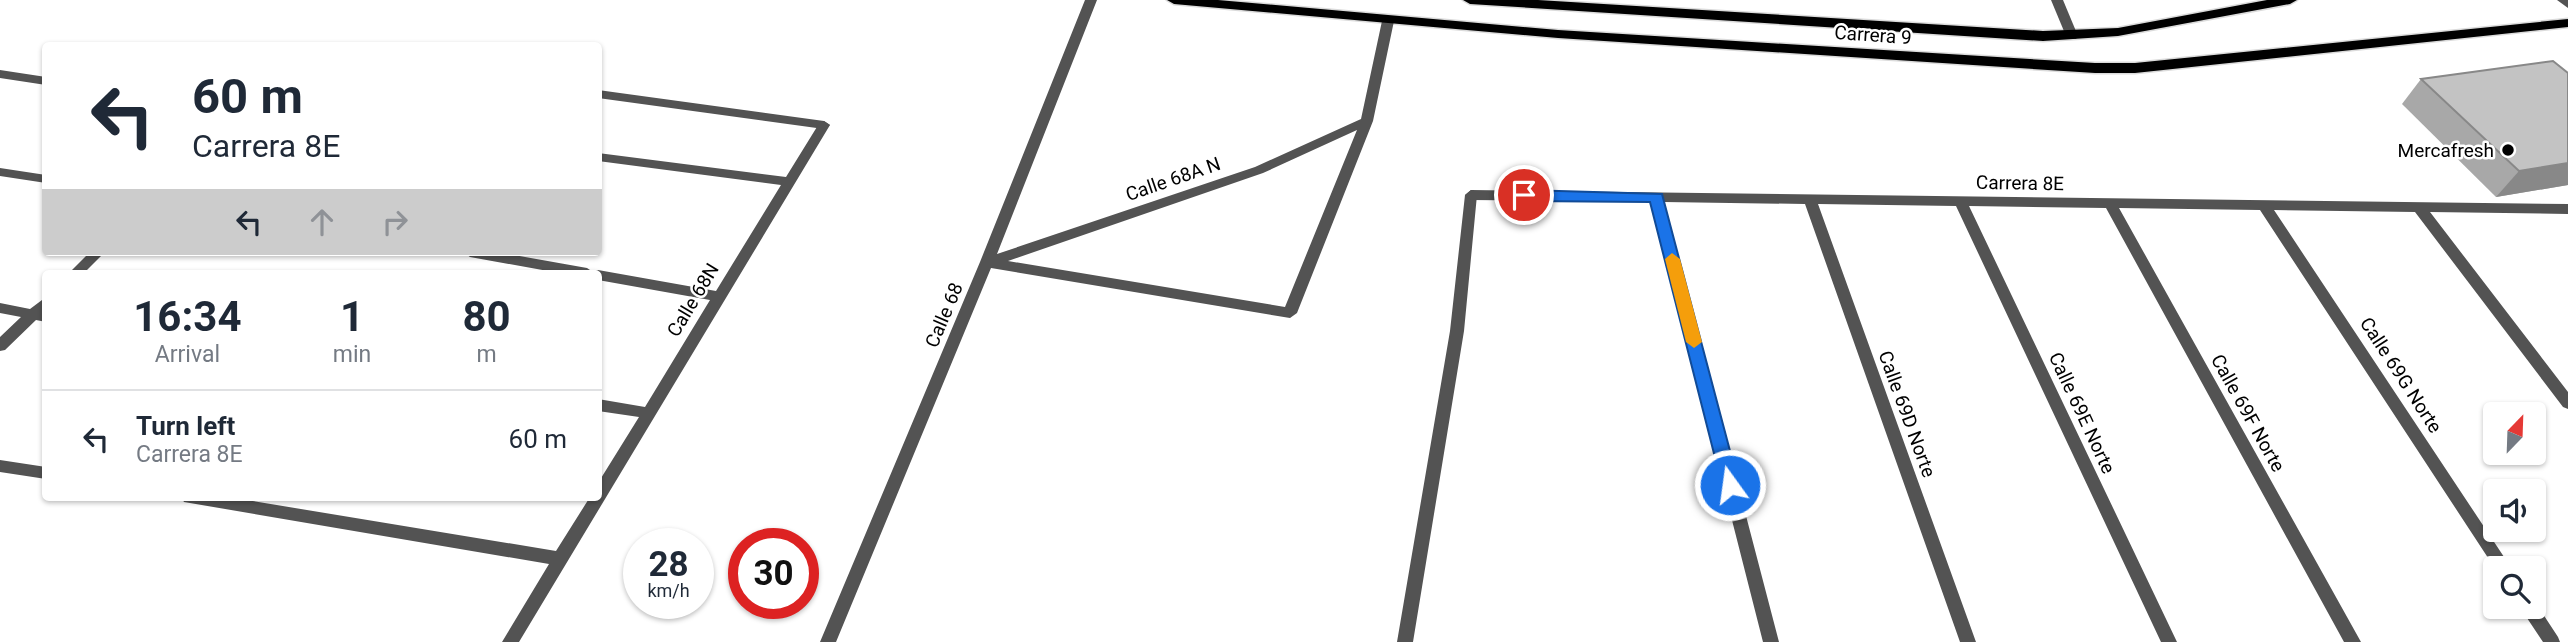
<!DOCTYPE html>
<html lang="en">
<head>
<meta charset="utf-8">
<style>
	:root { --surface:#fff; --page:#f2f2f3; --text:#1f2937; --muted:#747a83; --line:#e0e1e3 }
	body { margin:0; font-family:Roboto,sans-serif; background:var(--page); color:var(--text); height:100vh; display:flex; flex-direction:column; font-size:26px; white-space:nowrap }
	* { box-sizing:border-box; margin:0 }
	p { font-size:23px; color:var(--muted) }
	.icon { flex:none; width:38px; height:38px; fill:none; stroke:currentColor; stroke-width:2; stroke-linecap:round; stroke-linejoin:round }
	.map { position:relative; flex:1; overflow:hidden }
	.sheet { position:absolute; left:42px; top:270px; width:560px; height:231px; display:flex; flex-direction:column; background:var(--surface); border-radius:7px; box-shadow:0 2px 5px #0004 }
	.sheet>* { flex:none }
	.guide { position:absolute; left:42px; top:42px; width:560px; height:214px; border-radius:7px; box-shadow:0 2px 5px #0004; background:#fff; color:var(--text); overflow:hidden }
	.needle { width:46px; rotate:23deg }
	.controls { position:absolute; left:2483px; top:402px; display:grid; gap:14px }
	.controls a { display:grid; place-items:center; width:63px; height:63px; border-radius:7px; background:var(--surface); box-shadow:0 2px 5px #0004; font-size:35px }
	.speed { position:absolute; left:623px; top:528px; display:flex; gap:14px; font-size:35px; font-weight:700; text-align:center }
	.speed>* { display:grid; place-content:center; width:91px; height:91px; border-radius:50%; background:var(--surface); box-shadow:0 2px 5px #0004; line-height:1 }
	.speed small { font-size:18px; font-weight:400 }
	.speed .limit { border:10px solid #d22; background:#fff; color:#111 }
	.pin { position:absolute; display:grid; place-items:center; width:60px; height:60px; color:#fff; margin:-30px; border:4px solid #fff; border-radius:50%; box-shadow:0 2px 7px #0007 }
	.me { position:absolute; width:77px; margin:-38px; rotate:346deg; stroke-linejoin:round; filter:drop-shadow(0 0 5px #0008) }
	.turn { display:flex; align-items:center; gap:24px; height:147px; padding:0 35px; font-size:32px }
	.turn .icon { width:91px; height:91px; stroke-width:2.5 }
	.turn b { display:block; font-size:49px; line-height:60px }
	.lanes { display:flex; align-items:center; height:66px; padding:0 35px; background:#0003; justify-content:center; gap:35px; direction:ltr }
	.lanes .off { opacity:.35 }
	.eta { display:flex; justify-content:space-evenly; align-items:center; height:119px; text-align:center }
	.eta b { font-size:42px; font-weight:700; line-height:49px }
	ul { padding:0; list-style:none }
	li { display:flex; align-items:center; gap:21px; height:98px; padding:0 35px; border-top:2px solid var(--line) }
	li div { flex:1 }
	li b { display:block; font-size:26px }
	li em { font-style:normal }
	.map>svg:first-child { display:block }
</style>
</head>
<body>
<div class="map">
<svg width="2568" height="642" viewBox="0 0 2568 642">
	<rect width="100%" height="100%" fill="#fff"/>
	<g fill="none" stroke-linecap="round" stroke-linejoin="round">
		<g stroke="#dbdbdb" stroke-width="3">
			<g id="primary">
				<polygon points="1167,0 1218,0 1558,30 2095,63 2135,63 2568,19 2568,27 2135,73 2095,73 1558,38 1174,4"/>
				<polygon points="1463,0 1538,0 2043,31 2118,28 2267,0 2297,0 2290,4 2118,36 2043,41 1470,4"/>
			</g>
		</g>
		<g fill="#535353" fill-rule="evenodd">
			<polygon points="598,90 824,121 830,125 824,129 598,98"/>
			<polygon points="1471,190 1477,195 1464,331 1413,642 1397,642 1450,331 1465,195"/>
		</g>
		<g fill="#535353" fill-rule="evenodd">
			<path d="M1085,0H1097L997,254L1255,167L1361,119L1382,21L1388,17L1392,19L1394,21L1373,121L1297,313L1290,318L991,268L836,642H820L980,262ZM1357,130L1285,307L1008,261L1263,173Z"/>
			<polygon points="2051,0 2063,0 2078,36 2076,39 2068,39 2066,36"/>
			<polygon points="0,70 46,77 46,85 0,78"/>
			<polygon points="824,121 830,125 519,642 502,642 549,564 184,502 181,497 228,497 556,551 590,497 598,497 598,483 639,417 598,411 598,399 645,407 710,300 598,280 598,273 559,273 470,257 463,252 497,252 587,268 593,272 598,270 716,291 781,185 598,161 598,153 786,177 820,122"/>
			<polygon points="0,168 46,175 46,183 0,176"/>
			<polygon points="1471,190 2568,204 2568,214 2430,212 2568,392 2568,409 2563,407 2415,212 2274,210 2512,569 2496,570 2260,210 2119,208 2361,642 2344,642 2106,208 1969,206 2177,642 2161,642 1956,206 1818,204 1976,642 1960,642 1805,204 1664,202 1779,642 1763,642 1651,202 1471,200 1465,195"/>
			<polygon points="90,252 105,252 84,273 69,273"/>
			<polygon points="46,297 46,322 36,320 5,350 0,351 0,337 21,317 0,313 0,303 30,309"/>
			<polygon points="0,460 46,467 46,479 0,472"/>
			<polygon points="2535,602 2558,637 2560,642 2543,642 2523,612 2521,607 2534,607"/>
		</g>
		<polygon fill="#535353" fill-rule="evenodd" points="2557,0 2568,0 2568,8"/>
		<use href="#primary" fill="#000" fill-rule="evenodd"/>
	</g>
	<polygon fill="#a8a8a8" points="2421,79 2568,185 2496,197 2402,104"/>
	<polygon fill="#888" points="2568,163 2568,185 2496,197 2519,171"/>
	<polygon fill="#c3c3c3" stroke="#888" stroke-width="2" points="2553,61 2568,73 2568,163 2519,171 2421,79"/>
	<polygon fill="#1a73e8" stroke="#114b97" stroke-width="2" points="1524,190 1662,194 1739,485 1737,490 1730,492 1724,490 1722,485 1650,202 1524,201 1516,195"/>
	<polygon fill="#f59e0b" points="1672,253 1680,259 1702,342 1694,348 1686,342 1665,259"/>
	<circle fill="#000" stroke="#fff" stroke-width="2.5" cx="2508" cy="150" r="7"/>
	<g text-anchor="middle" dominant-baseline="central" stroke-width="5" stroke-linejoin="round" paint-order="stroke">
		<g font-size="19" fill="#000" stroke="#fff">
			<text transform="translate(1873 35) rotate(4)">Carrera 9</text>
			<text transform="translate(1173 179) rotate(-19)">Calle 68A N</text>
			<text transform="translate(2020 183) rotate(1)">Carrera 8E</text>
			<text transform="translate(693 300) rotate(-59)">Calle 68N</text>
			<text transform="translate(944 315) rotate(-67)">Calle 68</text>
			<text transform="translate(2401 375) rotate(57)">Calle 69G Norte</text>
			<text transform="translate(2082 413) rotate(65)">Calle 69E Norte</text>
			<text transform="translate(2248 413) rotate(61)">Calle 69F Norte</text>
			<text transform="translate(1907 414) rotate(70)">Calle 69D Norte</text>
		</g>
		<g font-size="19" fill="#000" stroke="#fff" text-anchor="end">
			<text x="2494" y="150">Mercafresh</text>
		</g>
	</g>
</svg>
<div class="controls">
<a><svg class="needle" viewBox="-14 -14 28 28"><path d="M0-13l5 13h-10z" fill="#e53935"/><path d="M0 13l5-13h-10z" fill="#747a83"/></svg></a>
<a><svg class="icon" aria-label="sound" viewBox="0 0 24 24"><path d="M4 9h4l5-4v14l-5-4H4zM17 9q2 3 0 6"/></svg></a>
<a><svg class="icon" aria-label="search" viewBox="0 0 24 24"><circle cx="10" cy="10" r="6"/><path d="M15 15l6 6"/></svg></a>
</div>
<div class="speed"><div>28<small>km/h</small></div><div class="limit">30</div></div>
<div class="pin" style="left:1524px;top:195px;background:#d93025"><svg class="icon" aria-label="arrive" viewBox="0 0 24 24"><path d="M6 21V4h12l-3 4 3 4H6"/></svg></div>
<svg class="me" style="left:1730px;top:485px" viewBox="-20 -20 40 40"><circle r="17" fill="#1a73e8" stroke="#fff" stroke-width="3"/><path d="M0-11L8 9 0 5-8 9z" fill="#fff"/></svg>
<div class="guide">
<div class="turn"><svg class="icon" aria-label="left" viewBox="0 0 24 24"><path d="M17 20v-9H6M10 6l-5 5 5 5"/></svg><div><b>60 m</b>Carrera 8E</div></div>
<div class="lanes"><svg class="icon" aria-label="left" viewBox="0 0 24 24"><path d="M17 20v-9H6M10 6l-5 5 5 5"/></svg><svg class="icon off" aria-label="ahead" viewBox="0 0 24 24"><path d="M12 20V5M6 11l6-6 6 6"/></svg><svg class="icon off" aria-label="right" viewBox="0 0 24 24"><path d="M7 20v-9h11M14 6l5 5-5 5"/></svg></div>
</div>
<section class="sheet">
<div class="eta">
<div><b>16:34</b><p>Arrival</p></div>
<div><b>1</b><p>min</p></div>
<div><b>80</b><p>m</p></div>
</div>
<ul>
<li><svg class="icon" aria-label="left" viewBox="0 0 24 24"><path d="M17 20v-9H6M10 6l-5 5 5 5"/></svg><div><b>Turn left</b><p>Carrera 8E</p></div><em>60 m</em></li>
</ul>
</section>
</div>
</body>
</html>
